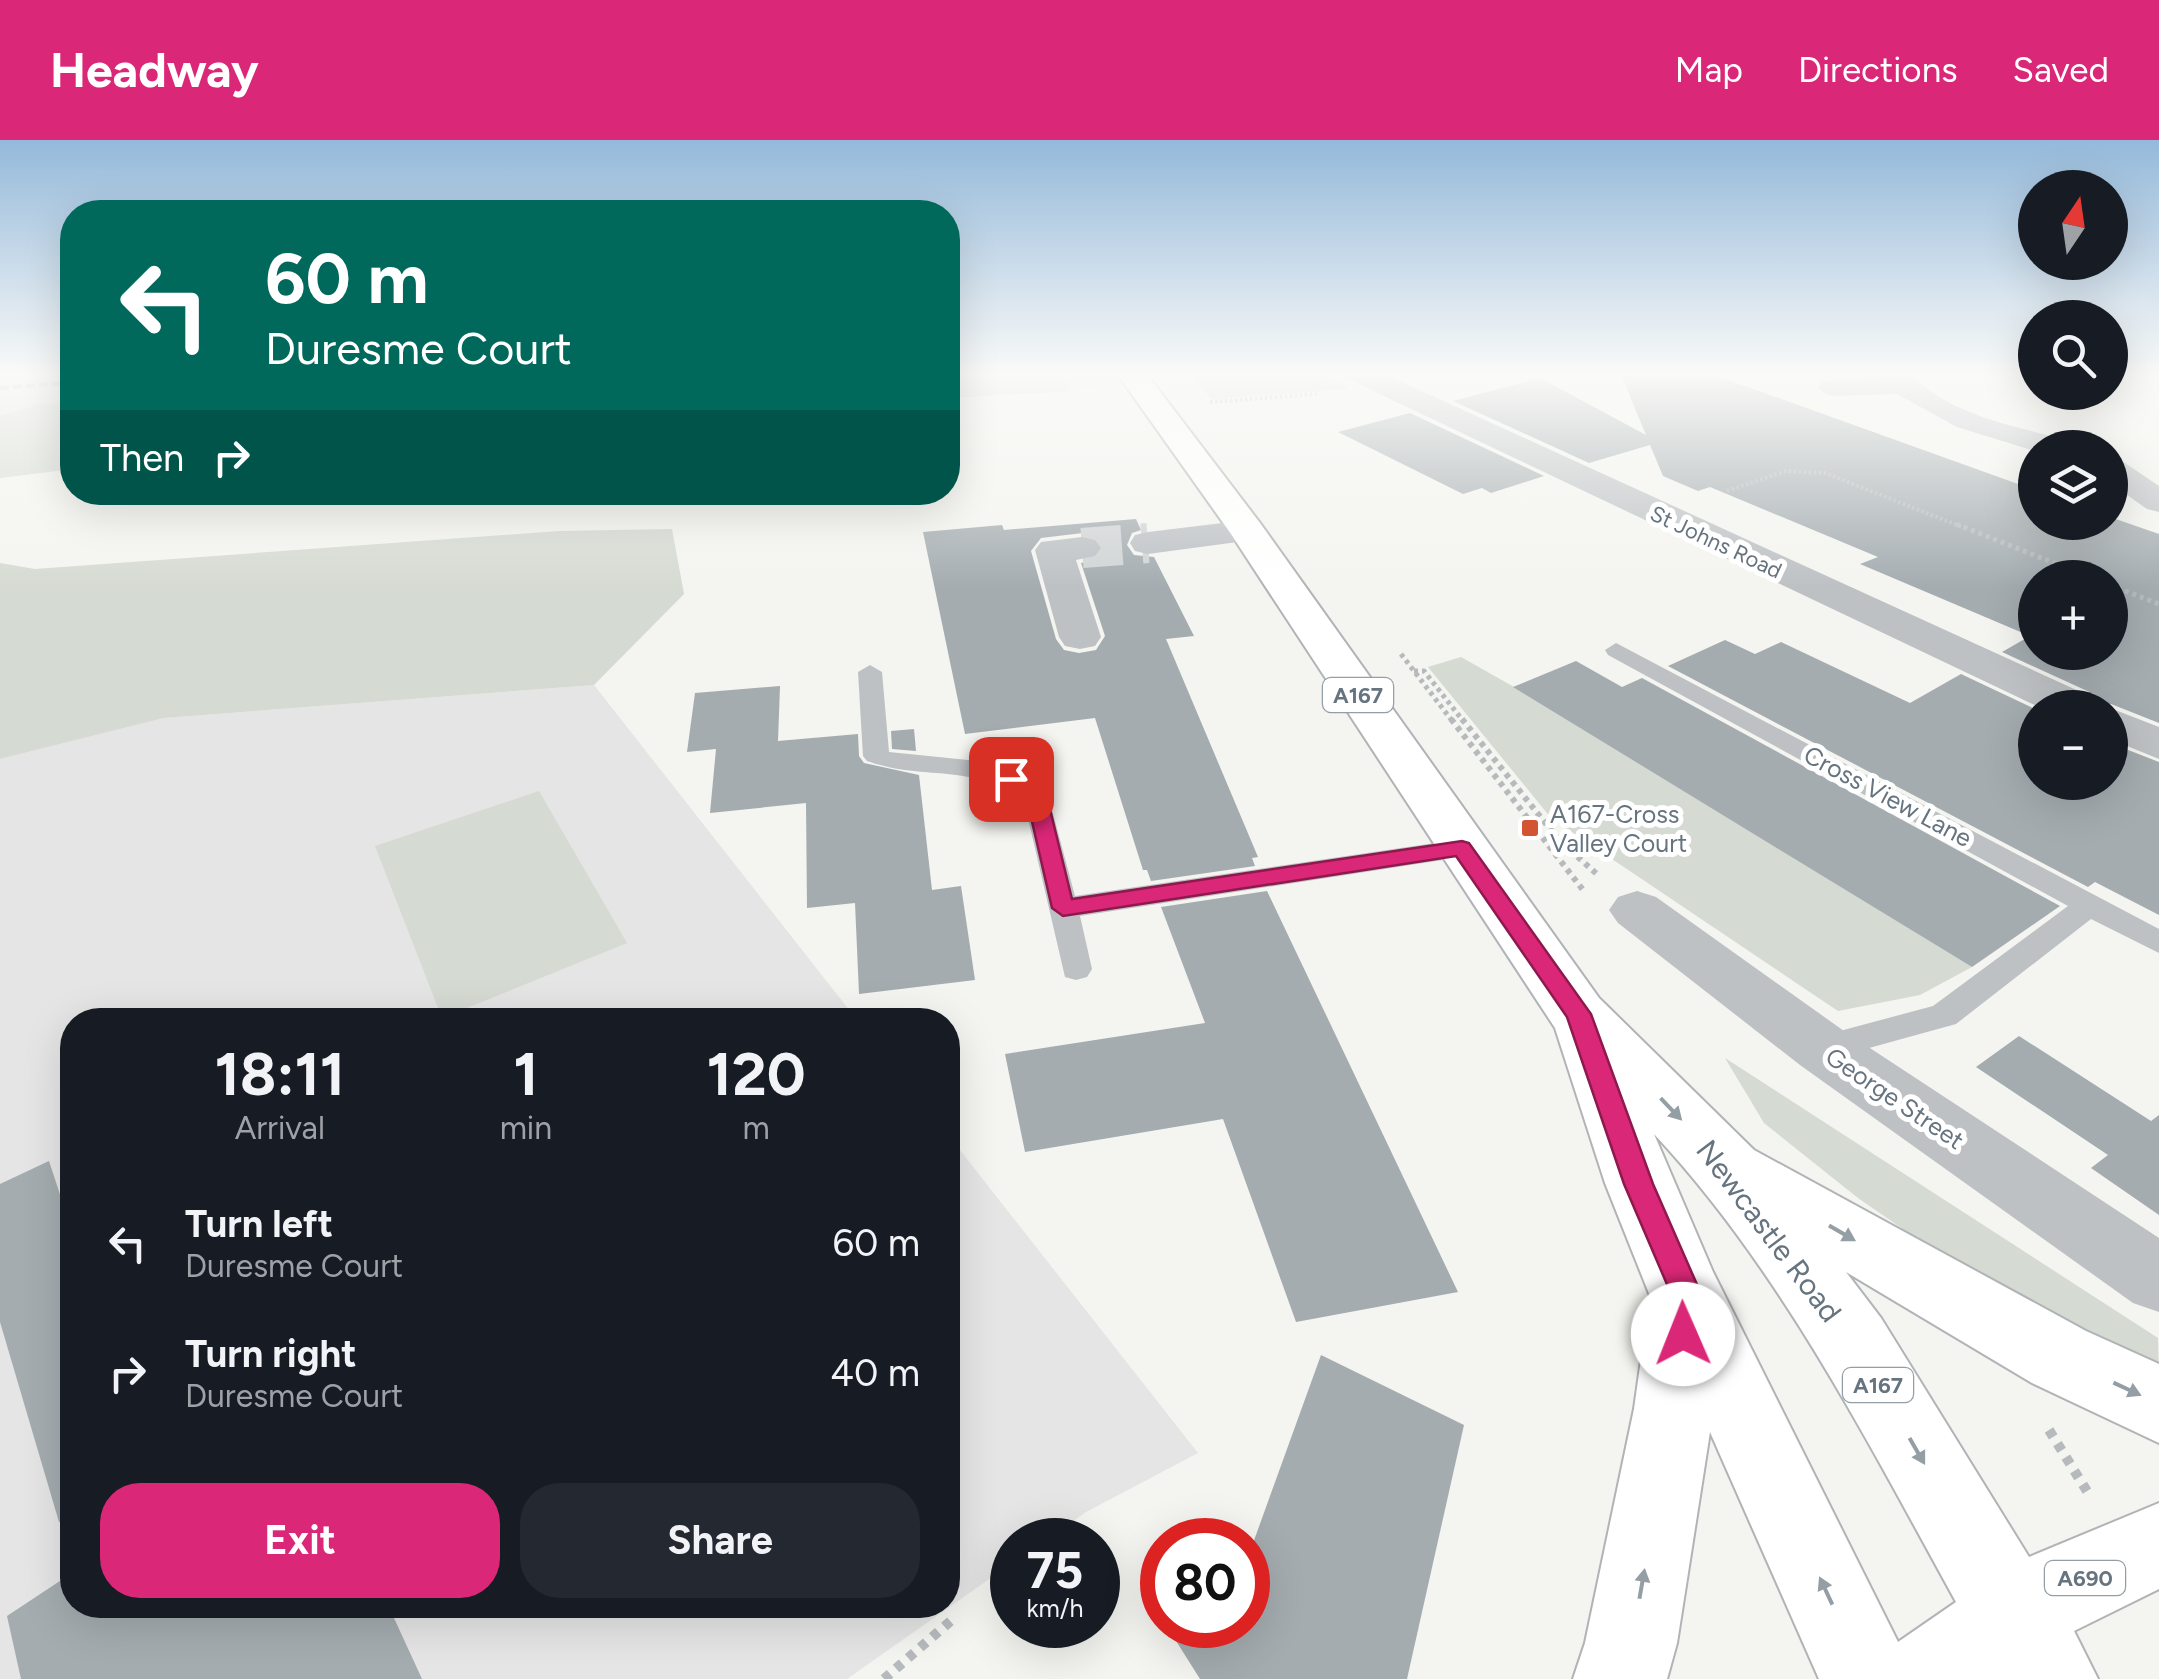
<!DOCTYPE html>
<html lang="en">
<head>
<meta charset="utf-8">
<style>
	:root { --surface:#171b24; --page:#242831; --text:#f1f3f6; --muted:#9ea1a6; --accent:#db2777 }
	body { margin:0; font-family:Figtree,sans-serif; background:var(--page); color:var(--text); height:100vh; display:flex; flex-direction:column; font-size:38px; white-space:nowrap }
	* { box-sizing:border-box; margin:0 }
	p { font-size:32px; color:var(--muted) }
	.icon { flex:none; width:55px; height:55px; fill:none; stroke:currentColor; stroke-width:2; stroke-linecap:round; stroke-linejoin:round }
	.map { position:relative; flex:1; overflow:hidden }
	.sheet { position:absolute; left:60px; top:868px; width:900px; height:610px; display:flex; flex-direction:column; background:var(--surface); border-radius:40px; box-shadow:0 10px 40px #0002 }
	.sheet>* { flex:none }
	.top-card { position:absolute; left:60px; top:60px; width:900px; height:305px; border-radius:40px; box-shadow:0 10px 40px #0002; background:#00695c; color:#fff; overflow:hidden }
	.needle { width:65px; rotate:13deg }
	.tools { position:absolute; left:2018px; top:30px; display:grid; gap:20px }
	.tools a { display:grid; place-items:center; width:110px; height:110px; border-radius:50%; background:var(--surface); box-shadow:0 10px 40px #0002; font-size:50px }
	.speed { position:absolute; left:990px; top:1378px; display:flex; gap:20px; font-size:50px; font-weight:700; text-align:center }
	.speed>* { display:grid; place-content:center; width:130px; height:130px; border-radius:50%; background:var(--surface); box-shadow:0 10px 40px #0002; line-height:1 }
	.speed small { font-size:25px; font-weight:400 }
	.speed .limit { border:15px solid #d22; background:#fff; color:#111 }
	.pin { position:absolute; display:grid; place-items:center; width:85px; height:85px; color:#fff; margin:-42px; border-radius:20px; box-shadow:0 5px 15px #0006 }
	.me { position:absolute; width:110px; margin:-55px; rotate:359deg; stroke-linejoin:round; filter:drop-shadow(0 0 8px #0008) }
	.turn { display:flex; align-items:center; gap:35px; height:210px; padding:0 40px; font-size:45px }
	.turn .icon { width:130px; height:130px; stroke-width:2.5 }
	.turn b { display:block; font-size:70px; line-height:85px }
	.then { display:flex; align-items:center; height:95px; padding:0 40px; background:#0003; gap:20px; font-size:38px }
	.eta { display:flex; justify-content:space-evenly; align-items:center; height:170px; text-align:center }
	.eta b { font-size:60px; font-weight:700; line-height:70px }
	.cta { display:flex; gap:20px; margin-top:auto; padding:20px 40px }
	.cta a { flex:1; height:115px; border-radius:40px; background:var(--accent); color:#fff; font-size:40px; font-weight:700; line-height:115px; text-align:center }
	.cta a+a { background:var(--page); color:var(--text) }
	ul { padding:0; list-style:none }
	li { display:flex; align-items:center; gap:30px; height:130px; padding:0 40px }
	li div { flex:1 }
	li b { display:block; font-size:38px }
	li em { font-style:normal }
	header { display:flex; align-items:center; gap:60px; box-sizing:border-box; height:140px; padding:0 50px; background:var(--accent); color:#fff }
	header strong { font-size:48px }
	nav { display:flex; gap:55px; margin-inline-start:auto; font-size:35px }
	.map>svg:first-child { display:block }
</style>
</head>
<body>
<header>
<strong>Headway</strong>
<nav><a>Map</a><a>Directions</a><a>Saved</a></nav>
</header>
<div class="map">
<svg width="2159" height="1539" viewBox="0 0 2159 1539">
	<rect width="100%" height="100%" fill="#f4f4f0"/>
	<g fill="#e4e5e4">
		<polygon points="0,232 72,232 72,301 0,288"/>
		<polygon points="948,232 1229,232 1134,238 1072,251 948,258"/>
		<polygon points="594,545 857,880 72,880 72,1465 948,1465 948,995 1198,1313 1086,1372 1046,1400 1012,1400 1012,1423 847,1539 0,1539 0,619 164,578"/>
	</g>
	<g fill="#d5dad2">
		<polygon points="948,232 1061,232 1072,251 948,258"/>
		<polygon points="1191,232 1321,232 1349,249 1211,259"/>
		<polygon points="72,262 72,329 0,338 0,276 38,264"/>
		<polygon points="672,389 684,454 594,545 164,578 0,619 0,423 35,429 559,391"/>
		<polygon points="1461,517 1528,555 1972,827 1920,855 1838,871 1551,678 1428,527"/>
		<polygon points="539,651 627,803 442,878 375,706"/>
		<polygon points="1725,918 2158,1198 2159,1244 2023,1172 1858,1058 1764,983"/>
	</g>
	<g fill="#a4acb0" fill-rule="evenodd">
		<path d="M1620,232H1706L2035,350V382H2110V377L2159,394V583L2111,564L2104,568L2096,555L2002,512L2030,496L1860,424L1878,417L1710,347L1698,351L1663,336L1650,305L1589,323L1453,261L1540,238L1646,295ZM2035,438H2110V512H2035Z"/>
		<polygon points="1410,273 1544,336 1491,353 1482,348 1463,354 1338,292"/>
		<path d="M1136,379L1141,390L1132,393L1127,405L1134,415L1154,417L1194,496L1166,499L1258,717L1252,718L1255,726L1151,741L1147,730H1143L1095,578L965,594L923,392L1002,385L1004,390ZM1083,393L1098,398L1105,408L1096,420L1081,423L1105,496L1096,510L1079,513L1064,510L1056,499L1031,411L1041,398Z"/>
		<polygon points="1725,500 1755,514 1781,502 1910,563 1961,534 2035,569 2035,642 2110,642 2110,603 2159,622 2159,775 2095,742 2088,747 1668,526"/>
		<polygon points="1576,521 1622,547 1642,538 2060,766 1972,827 1513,547"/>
		<polygon points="780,546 778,601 858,594 859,616 864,623 919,635 932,750 961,746 975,840 859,854 855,763 807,768 806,663 710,673 716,609 687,612 695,553"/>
		<polygon points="914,589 916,611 892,609 891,591"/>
		<polygon points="1267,751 1458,1152 1296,1182 1223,979 1025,1012 1005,914 1205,883 1161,767"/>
		<polygon points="2019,896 2151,981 2159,975 2159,1075 2091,1028 2108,1015 1976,927"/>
		<polygon points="49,1021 72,1091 72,1380 59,1382 0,1182 0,1044"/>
		<polygon points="1321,1215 1464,1285 1407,1539 1200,1539 1166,1485 1248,1485 1248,1417"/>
		<polygon points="72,1433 72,1465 388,1465 422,1539 21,1539 7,1476"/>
	</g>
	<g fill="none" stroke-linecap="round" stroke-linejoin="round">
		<polyline stroke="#d0d4d4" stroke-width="40" stroke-dasharray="40 20" stroke-linecap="butt" points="1082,408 1148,403"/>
		<g stroke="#b0b4b6" stroke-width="4">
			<path id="trunk" d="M1116,232H1145L1260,383L1599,858L1754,1010L2086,1191L2159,1224V1303L2032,1243L1846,1132L1881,1178L2029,1417L2159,1363V1449L2074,1491L2098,1539H1819L1710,1292L1677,1503L1667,1539H1573L1585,1503L1634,1269L1650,1156L1605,1043L1555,888L1231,394ZM1654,994C1781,1130 1867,1301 1956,1462L1898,1502L1713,1132Z"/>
		</g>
		<g stroke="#b7babc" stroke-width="4" stroke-dasharray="2.5 2.5" stroke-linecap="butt">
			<polyline points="1210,262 1317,254"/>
			<polyline points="1727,351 1786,331 1825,333 1962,387"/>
		</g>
		<g stroke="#b7babc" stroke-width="5" stroke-dasharray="4 4" stroke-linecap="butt">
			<polyline points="1956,384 2092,438"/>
			<polyline points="2110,445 2159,464"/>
			<polyline points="1401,514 1453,582"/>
			<polyline points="1414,531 1424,531 1464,582"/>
		</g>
		<g stroke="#b7babc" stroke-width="6" stroke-dasharray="5 5" stroke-linecap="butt">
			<polyline points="1451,579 1583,750"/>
			<polyline points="1462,579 1559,700 1599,736"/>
		</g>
		<g stroke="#b7babc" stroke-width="10" stroke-dasharray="8 8" stroke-linecap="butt">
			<polyline points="2049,1290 2090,1356"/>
			<polyline points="884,1539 953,1479"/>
		</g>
		<g fill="#bdc1c4" fill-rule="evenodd">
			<polygon points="1616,503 2159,789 2159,813 2091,779 1956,884 1822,921 1810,917 1805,908 1810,899 1933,866 2068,766 1608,515 1605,510"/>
			<path d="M870,525L882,532L889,612L988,622L1019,634L1047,651L1075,756L1462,699L1472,702L1476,708L1472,714L1462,717L1080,776L1092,829L1087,837L1076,840L1065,837L1024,661C967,621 927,642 867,621L863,616L858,532Z"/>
		</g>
		<g fill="#bdc1c4" fill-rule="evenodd">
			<polygon points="1342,232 1380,232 2094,558 2100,568 2041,568 1346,238"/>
			<path d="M1880,232H1910C1947,276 2017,286 2069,301L2074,308H2035V311L1957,287L1897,254L1833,256L1823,253L1818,247L1823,241L1883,237Z"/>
			<polygon points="2110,318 2122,321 2159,346 2159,372 2147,369 2110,343"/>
			<polygon points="1247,380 1260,383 1265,391 1260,399 1148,414 1135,411 1130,403 1135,395 1148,392"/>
			<polygon points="1082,397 1095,400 1101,408 1095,416 1076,420 1101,497 1095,506 1080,509 1065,506 1059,497 1035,410 1041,402"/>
			<polygon points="2110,568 2159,587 2159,619 2110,599"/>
			<polygon points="1637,751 1656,757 1844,891 2159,1098 2159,1172 2133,1163 1800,925 1618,783 1609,770 1618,757"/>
		</g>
		<use href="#trunk" fill="#fff" fill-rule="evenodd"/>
		<polyline stroke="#9fa5a9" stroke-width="4" stroke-dasharray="9 4" stroke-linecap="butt" points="0,248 72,242"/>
	</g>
	<defs><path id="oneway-solid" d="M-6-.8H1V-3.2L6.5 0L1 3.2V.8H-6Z" transform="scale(2.5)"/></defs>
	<g fill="#949ea5">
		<use href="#oneway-solid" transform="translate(1671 969) rotate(46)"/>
		<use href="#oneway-solid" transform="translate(1842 1093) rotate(30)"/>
		<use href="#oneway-solid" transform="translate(2127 1249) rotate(25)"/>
		<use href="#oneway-solid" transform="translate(1917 1311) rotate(60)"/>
		<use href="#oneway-solid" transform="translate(1642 1444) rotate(-80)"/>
		<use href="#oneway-solid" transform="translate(1826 1451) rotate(-115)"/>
	</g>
	<linearGradient id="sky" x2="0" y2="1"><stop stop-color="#94b9da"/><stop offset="0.52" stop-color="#fafaf8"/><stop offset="1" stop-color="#fafaf8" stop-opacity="0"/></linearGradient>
	<rect width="2159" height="448" fill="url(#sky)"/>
	<polygon fill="#db2777" stroke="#8e194d" stroke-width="2.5" points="1011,633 1047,657 1072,759 1462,701 1469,703 1591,874 1653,1044 1702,1156 1694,1204 1683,1209 1672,1204 1667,1194 1672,1156 1624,1044 1567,877 1456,716 1063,776 1052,768 1027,660 1001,639"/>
	<rect fill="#d25432" stroke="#fff" stroke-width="4" x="1520" y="678" width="20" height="20" rx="5"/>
	<g text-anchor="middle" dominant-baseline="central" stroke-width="10" stroke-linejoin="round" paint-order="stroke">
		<g font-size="22" fill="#66747f" stroke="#fff">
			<text transform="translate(1716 402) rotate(25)">St Johns Road</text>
		</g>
		<g fill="#fff" stroke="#949ea5" stroke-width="2.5">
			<rect x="1323" y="538" width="70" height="34" rx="8"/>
			<rect x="1843" y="1228" width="70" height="34" rx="8"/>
			<rect x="2045" y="1421" width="80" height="34" rx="8"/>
		</g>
		<g font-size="22" font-weight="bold" fill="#66747f">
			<text x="1358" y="555">A167</text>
			<text x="1878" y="1245">A167</text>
			<text x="2085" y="1438">A690</text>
		</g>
		<g font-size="25" fill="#66747f" stroke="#fff">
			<text transform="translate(1888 656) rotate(28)">Cross View Lane</text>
			<text transform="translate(1895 958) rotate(34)">George Street</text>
		</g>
		<g font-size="25" fill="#66747f" stroke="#fff" text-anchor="start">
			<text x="1550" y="674">A167-Cross<tspan x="1550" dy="29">Valley Court</tspan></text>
		</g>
		<g font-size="30" fill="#66747f" stroke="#fff">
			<text transform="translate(1769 1091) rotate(53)">Newcastle Road</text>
		</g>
	</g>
</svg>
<div class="tools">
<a><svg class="needle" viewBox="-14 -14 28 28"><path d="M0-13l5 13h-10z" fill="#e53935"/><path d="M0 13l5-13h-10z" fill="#9ea1a6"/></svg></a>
<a><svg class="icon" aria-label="search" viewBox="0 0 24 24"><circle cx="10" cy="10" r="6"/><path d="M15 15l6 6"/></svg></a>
<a><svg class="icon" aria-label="layers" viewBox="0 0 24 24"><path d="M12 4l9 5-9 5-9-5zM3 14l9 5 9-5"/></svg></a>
<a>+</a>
<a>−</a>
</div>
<div class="speed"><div>75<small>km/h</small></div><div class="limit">80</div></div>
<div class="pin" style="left:1011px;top:639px;background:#d93025"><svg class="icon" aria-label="arrive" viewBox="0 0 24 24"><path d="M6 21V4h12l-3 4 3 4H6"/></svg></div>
<svg class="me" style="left:1683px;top:1194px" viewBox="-20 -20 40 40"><circle r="19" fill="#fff"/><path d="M0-13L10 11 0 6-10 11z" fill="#db2777"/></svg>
<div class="top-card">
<div class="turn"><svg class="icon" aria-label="left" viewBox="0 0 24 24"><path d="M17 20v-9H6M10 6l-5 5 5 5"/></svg><div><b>60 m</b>Duresme Court</div></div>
<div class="then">Then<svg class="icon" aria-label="right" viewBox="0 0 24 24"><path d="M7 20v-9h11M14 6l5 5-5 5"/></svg></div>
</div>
<section class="sheet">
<div class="eta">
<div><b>18:11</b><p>Arrival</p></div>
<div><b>1</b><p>min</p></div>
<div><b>120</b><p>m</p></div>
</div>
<ul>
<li><svg class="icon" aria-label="left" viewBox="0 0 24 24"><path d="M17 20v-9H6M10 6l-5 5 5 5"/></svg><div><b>Turn left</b><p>Duresme Court</p></div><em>60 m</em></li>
<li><svg class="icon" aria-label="right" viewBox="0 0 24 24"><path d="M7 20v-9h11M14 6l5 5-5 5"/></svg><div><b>Turn right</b><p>Duresme Court</p></div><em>40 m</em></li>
</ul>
<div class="cta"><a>Exit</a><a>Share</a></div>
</section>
</div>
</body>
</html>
